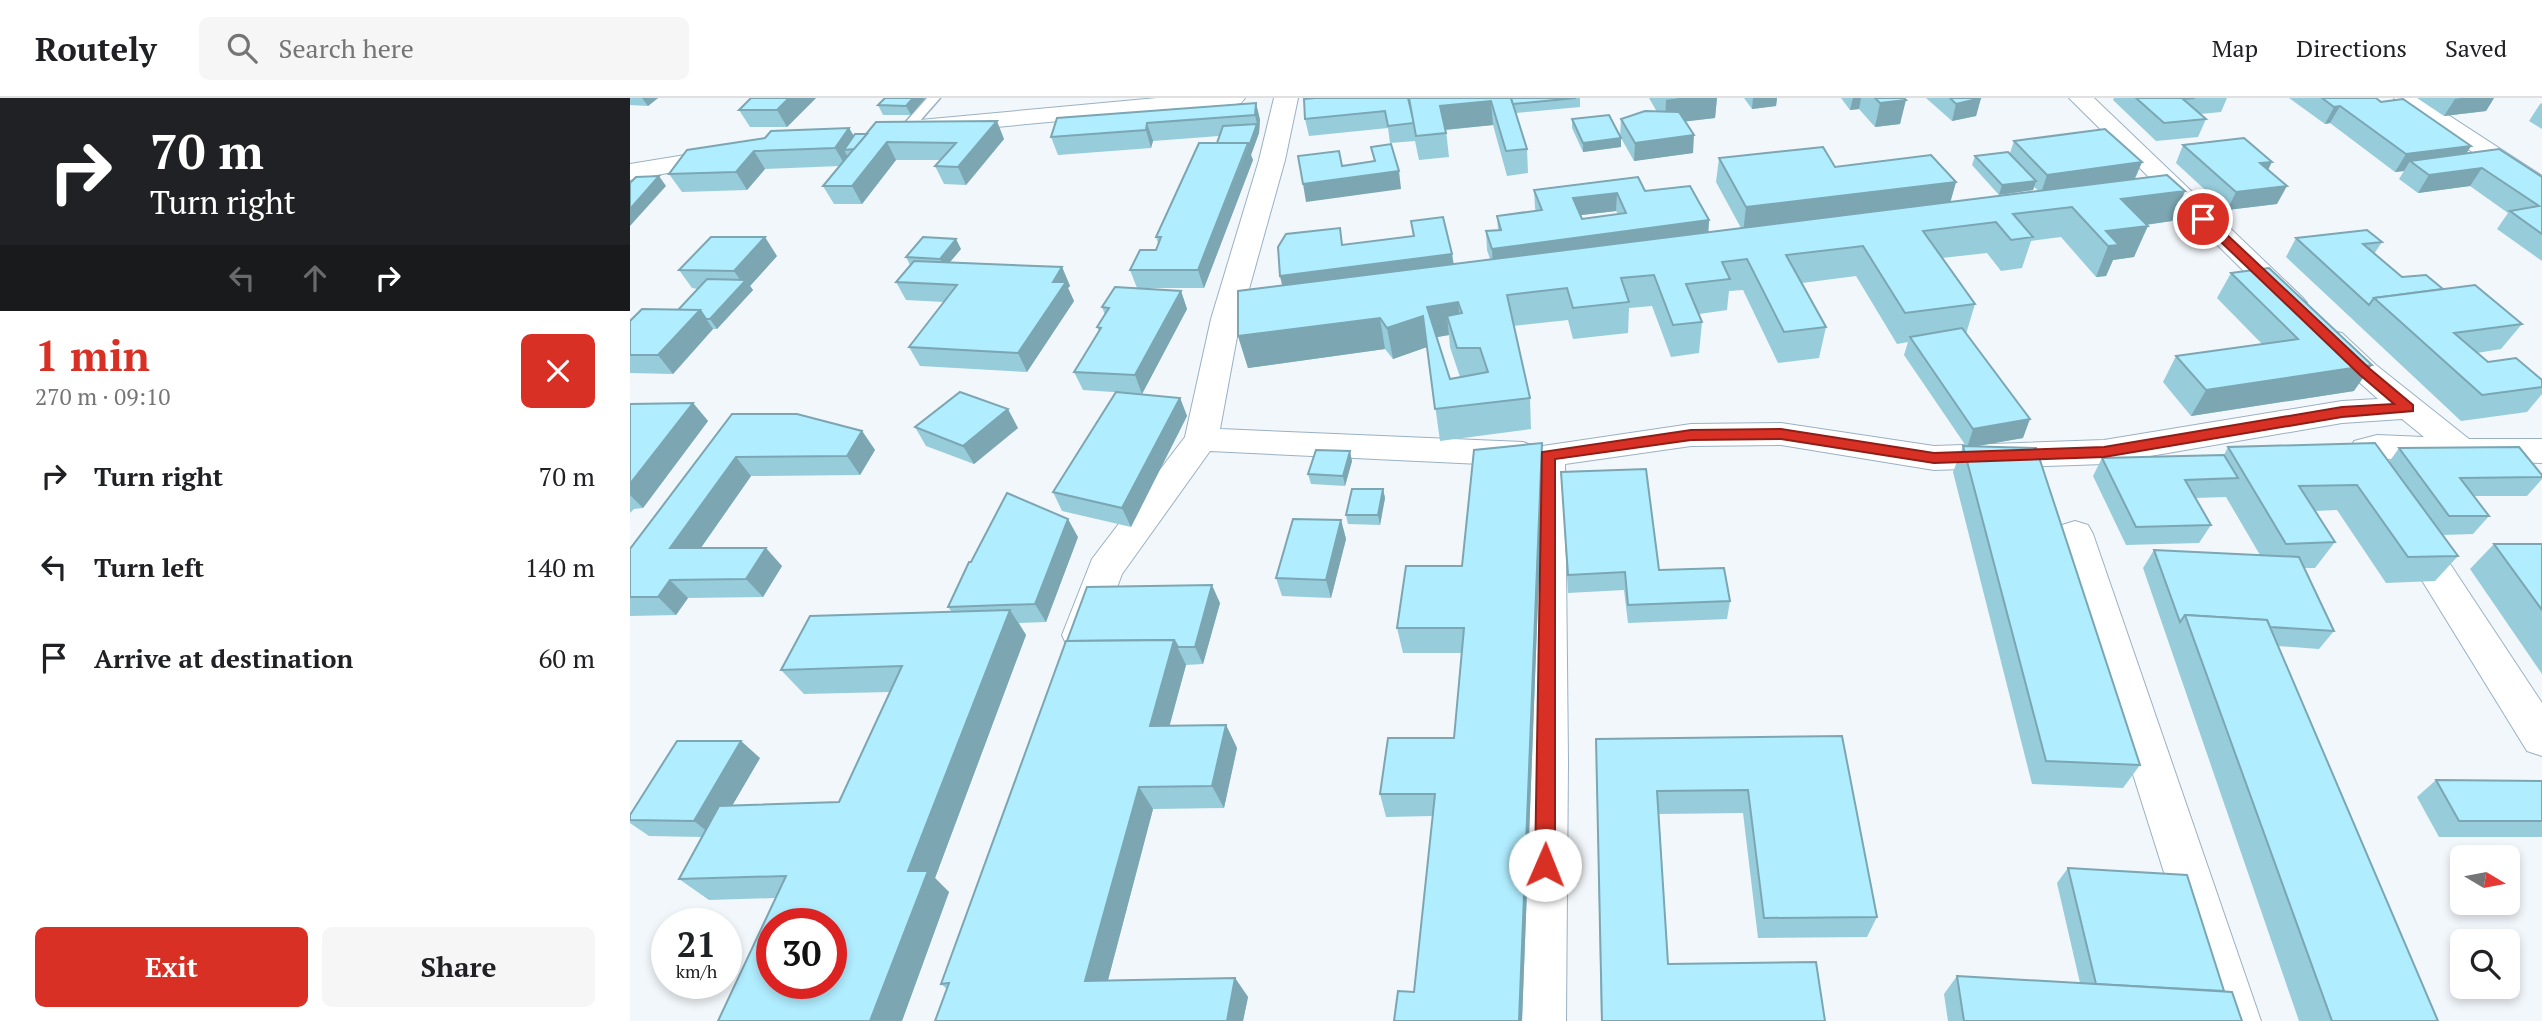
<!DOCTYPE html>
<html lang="en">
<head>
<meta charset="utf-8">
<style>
	:root { --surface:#fff; --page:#f6f6f6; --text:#202124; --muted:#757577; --line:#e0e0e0; --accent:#d93025 }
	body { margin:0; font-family:"PT Serif",serif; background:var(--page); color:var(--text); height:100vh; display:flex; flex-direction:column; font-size:26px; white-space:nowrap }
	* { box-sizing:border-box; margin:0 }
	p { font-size:23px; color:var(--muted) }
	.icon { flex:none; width:38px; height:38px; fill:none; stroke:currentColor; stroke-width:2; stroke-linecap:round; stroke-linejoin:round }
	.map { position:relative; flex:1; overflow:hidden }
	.sheet { display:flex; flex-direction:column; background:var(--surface); width:630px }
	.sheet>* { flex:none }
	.banner { background:#202124; color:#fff; overflow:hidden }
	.needle { width:46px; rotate:100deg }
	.controls { position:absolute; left:1820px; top:747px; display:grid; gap:14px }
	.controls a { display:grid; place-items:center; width:70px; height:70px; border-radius:10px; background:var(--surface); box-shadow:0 4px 10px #0003; font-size:35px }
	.speed { position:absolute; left:21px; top:810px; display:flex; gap:14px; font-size:35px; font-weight:700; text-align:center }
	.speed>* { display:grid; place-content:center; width:91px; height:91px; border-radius:50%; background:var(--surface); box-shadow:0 4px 10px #0003; line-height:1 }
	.speed small { font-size:18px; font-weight:400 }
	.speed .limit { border:10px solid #d22; background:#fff; color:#111 }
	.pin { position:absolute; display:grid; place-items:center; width:60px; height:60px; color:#fff; margin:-30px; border:4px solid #fff; border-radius:50%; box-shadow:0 2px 7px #0007 }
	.me { position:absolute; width:77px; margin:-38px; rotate:1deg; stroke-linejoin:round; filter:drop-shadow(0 0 5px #0008) }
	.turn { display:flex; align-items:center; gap:24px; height:147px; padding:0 35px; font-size:32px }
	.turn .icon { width:91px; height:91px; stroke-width:2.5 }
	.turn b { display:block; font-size:49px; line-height:60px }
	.lanes { display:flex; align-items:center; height:66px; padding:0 35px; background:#0003; justify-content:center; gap:35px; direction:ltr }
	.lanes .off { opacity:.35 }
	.round { display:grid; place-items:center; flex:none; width:74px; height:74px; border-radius:10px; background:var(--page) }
	.head { display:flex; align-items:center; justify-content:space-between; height:119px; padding:0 35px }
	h1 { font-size:42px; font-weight:700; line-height:52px; color:var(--accent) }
	.action { display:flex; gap:14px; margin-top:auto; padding:14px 35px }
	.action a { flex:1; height:80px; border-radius:10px; background:var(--accent); color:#fff; font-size:28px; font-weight:700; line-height:80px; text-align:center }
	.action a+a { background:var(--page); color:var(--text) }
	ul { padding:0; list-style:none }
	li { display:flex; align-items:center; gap:21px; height:91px; padding:0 35px }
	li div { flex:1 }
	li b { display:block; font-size:26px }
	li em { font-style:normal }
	header { display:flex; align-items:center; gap:42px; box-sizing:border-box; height:98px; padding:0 35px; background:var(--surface); border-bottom:2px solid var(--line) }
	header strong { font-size:33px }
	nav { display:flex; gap:38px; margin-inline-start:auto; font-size:24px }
	.search { width:490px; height:63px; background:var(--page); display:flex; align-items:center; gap:18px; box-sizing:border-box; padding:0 24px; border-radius:10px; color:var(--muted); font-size:26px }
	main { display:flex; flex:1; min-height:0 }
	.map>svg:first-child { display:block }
</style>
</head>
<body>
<header>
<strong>Routely</strong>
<div class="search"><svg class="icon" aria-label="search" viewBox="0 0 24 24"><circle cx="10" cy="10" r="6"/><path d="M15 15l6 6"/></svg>Search here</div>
<nav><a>Map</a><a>Directions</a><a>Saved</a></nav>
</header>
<main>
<section class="sheet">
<div class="banner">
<div class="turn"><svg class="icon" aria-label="right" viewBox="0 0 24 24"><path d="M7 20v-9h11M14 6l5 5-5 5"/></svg><div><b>70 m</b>Turn right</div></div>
<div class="lanes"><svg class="icon off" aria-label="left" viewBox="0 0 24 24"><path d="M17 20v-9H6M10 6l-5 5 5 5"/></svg><svg class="icon off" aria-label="ahead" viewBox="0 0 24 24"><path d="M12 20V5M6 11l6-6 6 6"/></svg><svg class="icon" aria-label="right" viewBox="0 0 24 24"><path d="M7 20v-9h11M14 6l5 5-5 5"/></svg></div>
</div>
<div class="head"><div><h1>1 min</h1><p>270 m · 09:10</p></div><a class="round" style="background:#d93025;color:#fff"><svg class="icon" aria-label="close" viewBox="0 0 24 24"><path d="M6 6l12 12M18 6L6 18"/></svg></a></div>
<ul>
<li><svg class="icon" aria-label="right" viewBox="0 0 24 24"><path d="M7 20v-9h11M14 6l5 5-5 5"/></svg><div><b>Turn right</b></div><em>70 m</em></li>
<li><svg class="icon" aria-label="left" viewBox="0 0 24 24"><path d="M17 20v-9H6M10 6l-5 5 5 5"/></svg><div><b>Turn left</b></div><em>140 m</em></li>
<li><svg class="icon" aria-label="arrive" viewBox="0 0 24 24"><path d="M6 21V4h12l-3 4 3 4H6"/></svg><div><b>Arrive at destination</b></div><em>60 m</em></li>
</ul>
<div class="action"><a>Exit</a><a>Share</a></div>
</section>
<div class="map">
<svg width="1912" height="923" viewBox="0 0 1912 923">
	<rect width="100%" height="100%" fill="#f2f7fb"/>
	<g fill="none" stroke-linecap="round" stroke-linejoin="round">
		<g stroke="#9ab1c4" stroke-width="3">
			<polygon id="service" points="297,0 310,0 281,33 273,33 273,27"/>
		</g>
		<g stroke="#9ab1c4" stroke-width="2">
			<g id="minor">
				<polygon points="527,0 615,0 611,5 603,7 290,36 281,34 278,29 281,24 290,22"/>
				<path d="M644,0H668L655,62L614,209L658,203L668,206L673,212L668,218L609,228L590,331L893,344L906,349L1061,326L1151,325L1304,348L1474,342L1712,303L1748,301L1690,249L1686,242L1690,235L1701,233L1712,235L1746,267L1839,341H1912V365L1754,361L1766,386L1761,395L1749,398L1737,395C1727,378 1713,362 1724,343L1747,337L1794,339L1772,321L1712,325L1474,366L1304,372L1151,347L1061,348L935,366L938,663L936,923H886L896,663L901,365L893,368L580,353L492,476L465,548L451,553L437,548L432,537L462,461L555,339L581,221L629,62Z"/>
				<polygon points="1439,0 1464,0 1672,199 1677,205 1672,211 1662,214 1652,211"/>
				<polygon points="1764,0 1792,0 1912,78 1912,97 1903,94 1768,5"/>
				<polygon points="98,50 107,52 110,57 107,62 0,82 0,66"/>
				<polygon points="1445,423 1458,427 1463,436 1631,923 1581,923 1427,436 1432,427"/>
				<polygon points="1782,424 1795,428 1912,605 1912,658 1897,653 1764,437 1769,428"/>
			</g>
		</g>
		<use href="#service" fill="#fff" fill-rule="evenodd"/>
		<use href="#minor" fill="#fff" fill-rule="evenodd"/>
	</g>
	<g fill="#97ccdb" fill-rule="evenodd">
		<polygon points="0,0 28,0 18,8 0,7"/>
		<polygon points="186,0 157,29 120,29 109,12"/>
		<polygon points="295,0 281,17 253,17 248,7"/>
		<polygon points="950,0 950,9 886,15 897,51 898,75 877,78 863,27 816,32 819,59 789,62 785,43 760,45 758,30 679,38 675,21 674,1"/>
		<polygon points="1019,0 1089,0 1087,0 1085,20 1055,23 1063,55 1004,63 991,40 991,49 953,54 942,30 942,21 990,39 991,21 1027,14"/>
		<polygon points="1114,0 1147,0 1146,8 1122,11"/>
		<polygon points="1211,0 1274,0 1270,26 1245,29 1229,11 1220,12"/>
		<polygon points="1296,0 1351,0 1346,18 1322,23"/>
		<polygon points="1484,0 1597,0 1591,14 1570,16 1576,21 1568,39 1526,43 1483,2"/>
		<polygon points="1659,0 1746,0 1751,4 1841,48 1836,55 1912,79 1912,163 1867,131 1878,115 1840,88 1788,95 1769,81 1774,73 1765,74 1700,25 1695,26"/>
		<polygon points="1787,0 1864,0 1856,13 1814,18"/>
		<polygon points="626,5 630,22 629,35 621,57 623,62 574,190 507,190 500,172 526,152 528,145 526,139 587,45 589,38 523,43 521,50 428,57 421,39"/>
		<polygon points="1912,5 1912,31 1899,23 1910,6"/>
		<polygon points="219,30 224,38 374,41 336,87 314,86 305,68 310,62 266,62 232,106 204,106 193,88 210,68 135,71 117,92 52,94 39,76 57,52"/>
		<path d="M1384,43L1512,64L1505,81L1555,93L1542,123L1516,127L1504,159L1483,162L1476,178L1466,179L1431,139L1401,143L1392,170L1371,173L1357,155L1312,160L1345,206L1336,236L1393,340L1344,348L1510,667L1493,690L1402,686L1323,374L1333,348H1336L1274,257L1278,244L1267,246L1226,178L1172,185L1196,229L1189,260L1148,265L1113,192L1099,193L1097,212L1069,216L1072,224L1069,255L1041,259L1022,208L999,210L998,235L943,241L938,222L883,228L900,300L901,331L810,343L797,249L763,261L755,251L618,270L608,238L652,187L650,178L713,147L783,138L781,123L822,156L824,166L860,161L857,152L856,133L868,132L867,118L906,113L905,110L904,92L1015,93L1079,122L1078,134L1111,130L1086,84L1089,60L1205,69L1326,84L1320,104L1409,93L1404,89L1403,92L1369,97L1342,67L1345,58L1380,55ZM986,113L988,116L952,121L950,117ZM819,237L820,249L830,279L820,281L807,239Z"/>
		<polygon points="1553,47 1638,72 1647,106 1597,112 1546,65"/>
		<polygon points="1666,140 1752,144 1744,156 1772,179 1813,191 1892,226 1871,251 1847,255 1858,264 1912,282 1912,296 1897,314 1831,323 1656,159"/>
		<polygon points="331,151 320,164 432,169 440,188 438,190 444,203 397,274 290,268 279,249 314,204 276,202 266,184 280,167 276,159"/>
		<polygon points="147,158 120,188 123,192 87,231 83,231 43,276 0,275 0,223 48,212 68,191 62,190 49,172"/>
		<polygon points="1601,175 1724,293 1561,318 1533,284 1546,258 1632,246 1587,200"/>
		<polygon points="551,193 557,211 512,296 453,292 444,274 469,233 467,229 475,217 472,209"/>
		<polygon points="550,300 557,318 501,429 432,413 423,394"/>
		<polygon points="63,305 78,323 13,410 4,411 0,415 0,306"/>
		<polygon points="102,316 232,333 245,352 230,377 121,378 71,450 152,468 133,499 58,500 46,517 0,518 0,451"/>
		<polygon points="285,329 388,330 344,366 296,348"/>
		<polygon points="1598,349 1759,364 1769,350 1912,377 1912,381 1897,398 1844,398 1859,418 1843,436 1813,437 1828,458 1805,483 1756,485 1707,412 1685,413 1705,444 1685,470 1674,470 1704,533 1689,551 1648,548 1808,923 1669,923 1513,470 1524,452 1630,457 1596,399 1565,400 1581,427 1569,445 1496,447 1463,378 1472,360 1594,357"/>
		<polygon points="722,363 715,388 681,386 678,376"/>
		<polygon points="913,371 892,923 764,923 784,894 803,718 756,719 750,696 824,640 832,555 773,555 767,530 832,468"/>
		<polygon points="931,374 1029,472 1100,503 1097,521 998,525 994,492 938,495"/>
		<polygon points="753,391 755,400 750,427 718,426 716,417"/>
		<polygon points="711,422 716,441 701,500 652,498 646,480"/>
		<polygon points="448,439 416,524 389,525 396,537 305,780 319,794 272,923 88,923 145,800 79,802 49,781 72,739 19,738 0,725 0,717 130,660 102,707 209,704 260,594 174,596 151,572 322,514 318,509"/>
		<polygon points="1864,446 1912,446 1912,576 1840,471"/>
		<polygon points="590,505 573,566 556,567 539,628 596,627 607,650 594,710 523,711 478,882 605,880 618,899 613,923 305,923 317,891 311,886 436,543"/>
		<polygon points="1212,638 1247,819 1237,839 1128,840 1113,715 1029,716 1038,866 1195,923 971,923 966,641"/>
		<polygon points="1806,682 1912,683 1912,739 1809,739 1787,699"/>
		<polygon points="1438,770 1594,893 1612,923 1318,923 1314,896 1327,878 1450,885 1427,785"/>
	</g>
	<g fill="#7ba6b2">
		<polygon points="12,0 28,0 18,8"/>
		<polygon points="159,0 186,0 157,29 147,12"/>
		<polygon points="283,0 295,0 281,17 276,8"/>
		<polygon points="1050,0 1089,0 1087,0 1085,20 1035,26 1036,2"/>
		<polygon points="1123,0 1147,0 1146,8 1122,11"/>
		<polygon points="1223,0 1231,0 1229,11 1220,12"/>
		<polygon points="1351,0 1346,18 1322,23 1326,6"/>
		<polygon points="1831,0 1864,0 1856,13 1814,18 1825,1"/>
		<polygon points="1276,2 1270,26 1245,29 1250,5"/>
		<polygon points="861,3 863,27 812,32 810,8"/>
		<polygon points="626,5 630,22 629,35 621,57 623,62 574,190 568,172 627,26 625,17"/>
		<polygon points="1710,8 1700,25 1695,26 1704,9"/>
		<polygon points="367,23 374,41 336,87 328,69"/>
		<polygon points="517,25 523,43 521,50 516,32"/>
		<polygon points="219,30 229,47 214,52 219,61 215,67 205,50"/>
		<polygon points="1064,37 1063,55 1004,63 1005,45"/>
		<polygon points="991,40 991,49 953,54 953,45"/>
		<polygon points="257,44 266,62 232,106 222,88"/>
		<polygon points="1841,48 1830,66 1780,63 1774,73 1765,74 1776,56"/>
		<polygon points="124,53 135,71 117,92 106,74"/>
		<polygon points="1512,64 1504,82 1411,95 1417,77"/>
		<polygon points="1642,64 1633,82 1630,65"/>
		<polygon points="1852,70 1840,88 1788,95 1799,77"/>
		<polygon points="769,73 771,91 676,104 673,86"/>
		<polygon points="29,78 36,88 0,128 0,111"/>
		<polygon points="1406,83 1403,92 1369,97 1372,87"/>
		<polygon points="1326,84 1319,109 1113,135 1116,109"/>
		<polygon points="1657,88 1647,106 1597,112 1606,94"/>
		<polygon points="1555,93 1542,123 1478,132 1491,101"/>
		<polygon points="987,95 986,113 944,118 943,100"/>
		<polygon points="1079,122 1078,141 863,169 862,151"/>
		<polygon points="1518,128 1504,159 1483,162 1476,178 1466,179 1478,148 1476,133"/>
		<polygon points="135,139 147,158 120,188 123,192 87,231 80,221 113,186 104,173"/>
		<polygon points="326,141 331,151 315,170 310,161"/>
		<polygon points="822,156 824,174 655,197 650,178"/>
		<polygon points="432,169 440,188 438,190 444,203 397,274 388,255 423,184"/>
		<polygon points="551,193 557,211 512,296 505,277"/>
		<polygon points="828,204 832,235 817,218 819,237 802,240 797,209"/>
		<polygon points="70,212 83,231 43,276 28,257"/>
		<polygon points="793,218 797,249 763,261 757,230"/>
		<polygon points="750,220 755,251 618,270 608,238"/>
		<polygon points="1742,267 1724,293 1561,318 1576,292"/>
		<polygon points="550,300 557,318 501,429 492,410"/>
		<polygon points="63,305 78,323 13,410 0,397 0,386"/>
		<polygon points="378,311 388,330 344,366 333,348"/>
		<polygon points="1400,321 1393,340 1337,350 1343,331"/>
		<polygon points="232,333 245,352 230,377 217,358"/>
		<polygon points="912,345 913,371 892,923 889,923"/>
		<polygon points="720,353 722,363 715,388 713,378"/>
		<polygon points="106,359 121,378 58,468 40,450"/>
		<polygon points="753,391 755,400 750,427 748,417"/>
		<polygon points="438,421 448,439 416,524 405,506"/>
		<polygon points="711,422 716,441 701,500 696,482"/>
		<polygon points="136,450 152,468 133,499 116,481"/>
		<polygon points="40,482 58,500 46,517 28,499"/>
		<polygon points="582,487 590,505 573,566 565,549"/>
		<polygon points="380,512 396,537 305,780 319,794 272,923 240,923 278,773"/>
		<polygon points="544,542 556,567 533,652 520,628"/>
		<polygon points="596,627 607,650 594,710 582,688"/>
		<polygon points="111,643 130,660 84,739 64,723"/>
		<polygon points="509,689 523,711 473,901 455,883"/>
		<polygon points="605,880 618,899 613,923 597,923"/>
	</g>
	<g fill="#b0edff" stroke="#7ba6b2" stroke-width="2" fill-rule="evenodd">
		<polygon points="121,0 159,0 147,12 109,12"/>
		<polygon points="255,0 283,0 276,8 248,7"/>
		<polygon points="685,0 778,0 784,25 758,28 755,13 675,21 674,1"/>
		<polygon points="779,0 881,0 897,51 876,53 861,3 810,8 816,35 786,38"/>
		<polygon points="881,0 946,0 883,6"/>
		<polygon points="1245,0 1274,0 1276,2 1250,5"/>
		<polygon points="1320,0 1351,0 1326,6"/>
		<polygon points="1506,0 1565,0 1553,1 1576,21 1534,25"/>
		<polygon points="1692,0 1746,0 1751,4 1773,1 1841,48 1776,56 1710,8 1704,9"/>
		<polygon points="626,5 625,17 517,25 516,32 421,39 427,20"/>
		<polygon points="1015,13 1049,14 1064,37 1005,45 991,21"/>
		<polygon points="979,17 991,40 953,45 942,21"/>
		<polygon points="367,23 328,69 305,68 326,45 257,44 222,88 193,88 246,24"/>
		<polygon points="627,26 619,48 618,45 587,45 593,28"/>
		<polygon points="219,30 205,50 124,53 106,74 39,76 57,52 135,40 141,33"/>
		<polygon points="1475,31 1512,64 1417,77 1384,43"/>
		<polygon points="225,36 237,36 224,51 214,52"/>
		<polygon points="1614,40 1642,64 1630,65 1657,88 1606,94 1553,47"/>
		<polygon points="569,45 618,45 568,172 500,172 510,152 526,152 531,139 526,139"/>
		<polygon points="761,46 769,73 673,86 668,58 709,53 712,68 745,63 741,49"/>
		<polygon points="1193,49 1205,69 1301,57 1326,84 1116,109 1089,60"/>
		<polygon points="1869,51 1912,79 1912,136 1880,113 1909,108 1852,70 1799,77 1780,63"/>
		<polygon points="1378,54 1406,83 1372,87 1345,58"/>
		<path d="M1537,77L1555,93L1491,101L1518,128L1476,133L1489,147L1478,148L1442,109L1383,116L1403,139L1381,142L1366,124L1293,133L1345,206L1275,215L1233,148L1156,157L1196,229L1154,234L1117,161L1092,164L1100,181L1056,186L1072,224L1043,227L1024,177L991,180L999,204L943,210L937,190L877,197L900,300L805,311L793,218L757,230L750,220L608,238V193ZM828,204L832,215L817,218L827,250H850L858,274L820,281L797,209Z"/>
		<polygon points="29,78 0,111 0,85 6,79"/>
		<path d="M1008,79L1015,93L1060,88L1079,122L862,151L856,133L871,132L867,118L912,112L904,92ZM987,95L996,115L952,121L943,100Z"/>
		<polygon points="813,119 822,156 650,178 648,149 656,136 710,130 712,147 784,138 781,123"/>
		<polygon points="1737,132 1752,144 1733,146 1772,179 1796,177 1813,191 1744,200 1739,207 1666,140"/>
		<polygon points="81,139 135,139 104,173 49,172"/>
		<polygon points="293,139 326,141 310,161 276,159"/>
		<polygon points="284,163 432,169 423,184 436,184 388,255 279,249 327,187 266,184"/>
		<polygon points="1639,170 1742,267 1576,292 1546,258 1668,241 1601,175"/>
		<polygon points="77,181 116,182 80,221 76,221 70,212 48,212"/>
		<polygon points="1845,187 1892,226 1824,235 1858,264 1886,260 1912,282 1912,289 1852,297 1744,200"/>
		<polygon points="485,189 551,193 505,277 444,274 471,230 467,229 479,210 472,209"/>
		<polygon points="12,211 70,212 28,257 0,257 0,223"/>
		<polygon points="1332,230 1400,321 1343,331 1280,239"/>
		<polygon points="330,294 378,311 333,348 285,329"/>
		<polygon points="486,294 550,300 492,410 423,394"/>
		<polygon points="63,305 0,386 0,306"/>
		<polygon points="102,316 167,316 232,333 217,358 106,359 40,450 136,450 116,481 40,482 28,499 0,499 0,451"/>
		<polygon points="912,345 889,923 764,923 768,893 784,894 805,696 750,696 758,640 824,640 834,530 767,530 776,468 832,468 844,352"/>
		<polygon points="1745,345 1828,458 1778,459 1727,387 1669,388 1705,444 1656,446 1598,349"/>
		<polygon points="1333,348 1406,350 1510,667 1416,663"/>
		<polygon points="1889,349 1912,377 1912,379 1830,380 1859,418 1819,418 1769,350"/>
		<polygon points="686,352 720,353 713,378 678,376"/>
		<polygon points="1594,357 1608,380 1555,382 1581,427 1506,429 1472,360"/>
		<polygon points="1016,371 1029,472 1094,470 1100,503 998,507 995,474 938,477 931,374"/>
		<polygon points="722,391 753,391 748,417 716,417"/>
		<polygon points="377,395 438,421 405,506 318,509 339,464 341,464"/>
		<polygon points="663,421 711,422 696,482 646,480"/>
		<polygon points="1864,446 1912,446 1912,512"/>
		<polygon points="1524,452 1669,459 1704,533 1640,529 1637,522 1555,517 1550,524"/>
		<polygon points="582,487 565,549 548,549 544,542 437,543 457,489"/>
		<path d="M380,512L278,773H298L240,923H88L156,778L49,781L89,708L209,704L272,568L151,572L180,518ZM142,826H201V886H142Z"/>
		<polygon points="1555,517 1637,522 1808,923 1702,923"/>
		<polygon points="544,542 520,628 596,627 582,688 509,689 455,883 605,880 597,923 305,923 319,885 311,886 436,543"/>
		<polygon points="1212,638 1247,819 1134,820 1118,692 1027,693 1038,866 1186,864 1195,923 972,923 966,641"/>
		<polygon points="47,643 111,643 64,723 0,722 0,717"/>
		<polygon points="1806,682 1912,683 1912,723 1829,723"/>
		<polygon points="1438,770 1557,777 1594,893 1466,886"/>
		<polygon points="1327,878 1602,894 1612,923 1334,923"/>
	</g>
	<polygon fill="#d93025" stroke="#8d1f18" stroke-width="2" points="1569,118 1577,118 1740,271 1783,307 1783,313 1712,319 1474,359 1304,365 1151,341 1061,342 925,361 925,767 922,774 915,776 908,774 905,767 912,354 1061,332 1151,331 1304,355 1474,349 1712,309 1764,306 1730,277 1569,123"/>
</svg>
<div class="controls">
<a><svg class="needle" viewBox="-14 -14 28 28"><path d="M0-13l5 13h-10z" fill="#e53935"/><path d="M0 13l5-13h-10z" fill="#757577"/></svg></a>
<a><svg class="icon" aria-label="search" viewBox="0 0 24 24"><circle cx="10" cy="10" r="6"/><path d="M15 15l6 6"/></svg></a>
</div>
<div class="speed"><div>21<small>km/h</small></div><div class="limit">30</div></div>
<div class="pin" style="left:1573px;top:121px;background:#d93025"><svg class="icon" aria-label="arrive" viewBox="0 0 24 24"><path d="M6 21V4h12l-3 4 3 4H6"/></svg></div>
<svg class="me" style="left:915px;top:767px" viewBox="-20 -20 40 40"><circle r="19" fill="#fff"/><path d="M0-13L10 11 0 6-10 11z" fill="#d93025"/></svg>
</div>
</main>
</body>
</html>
